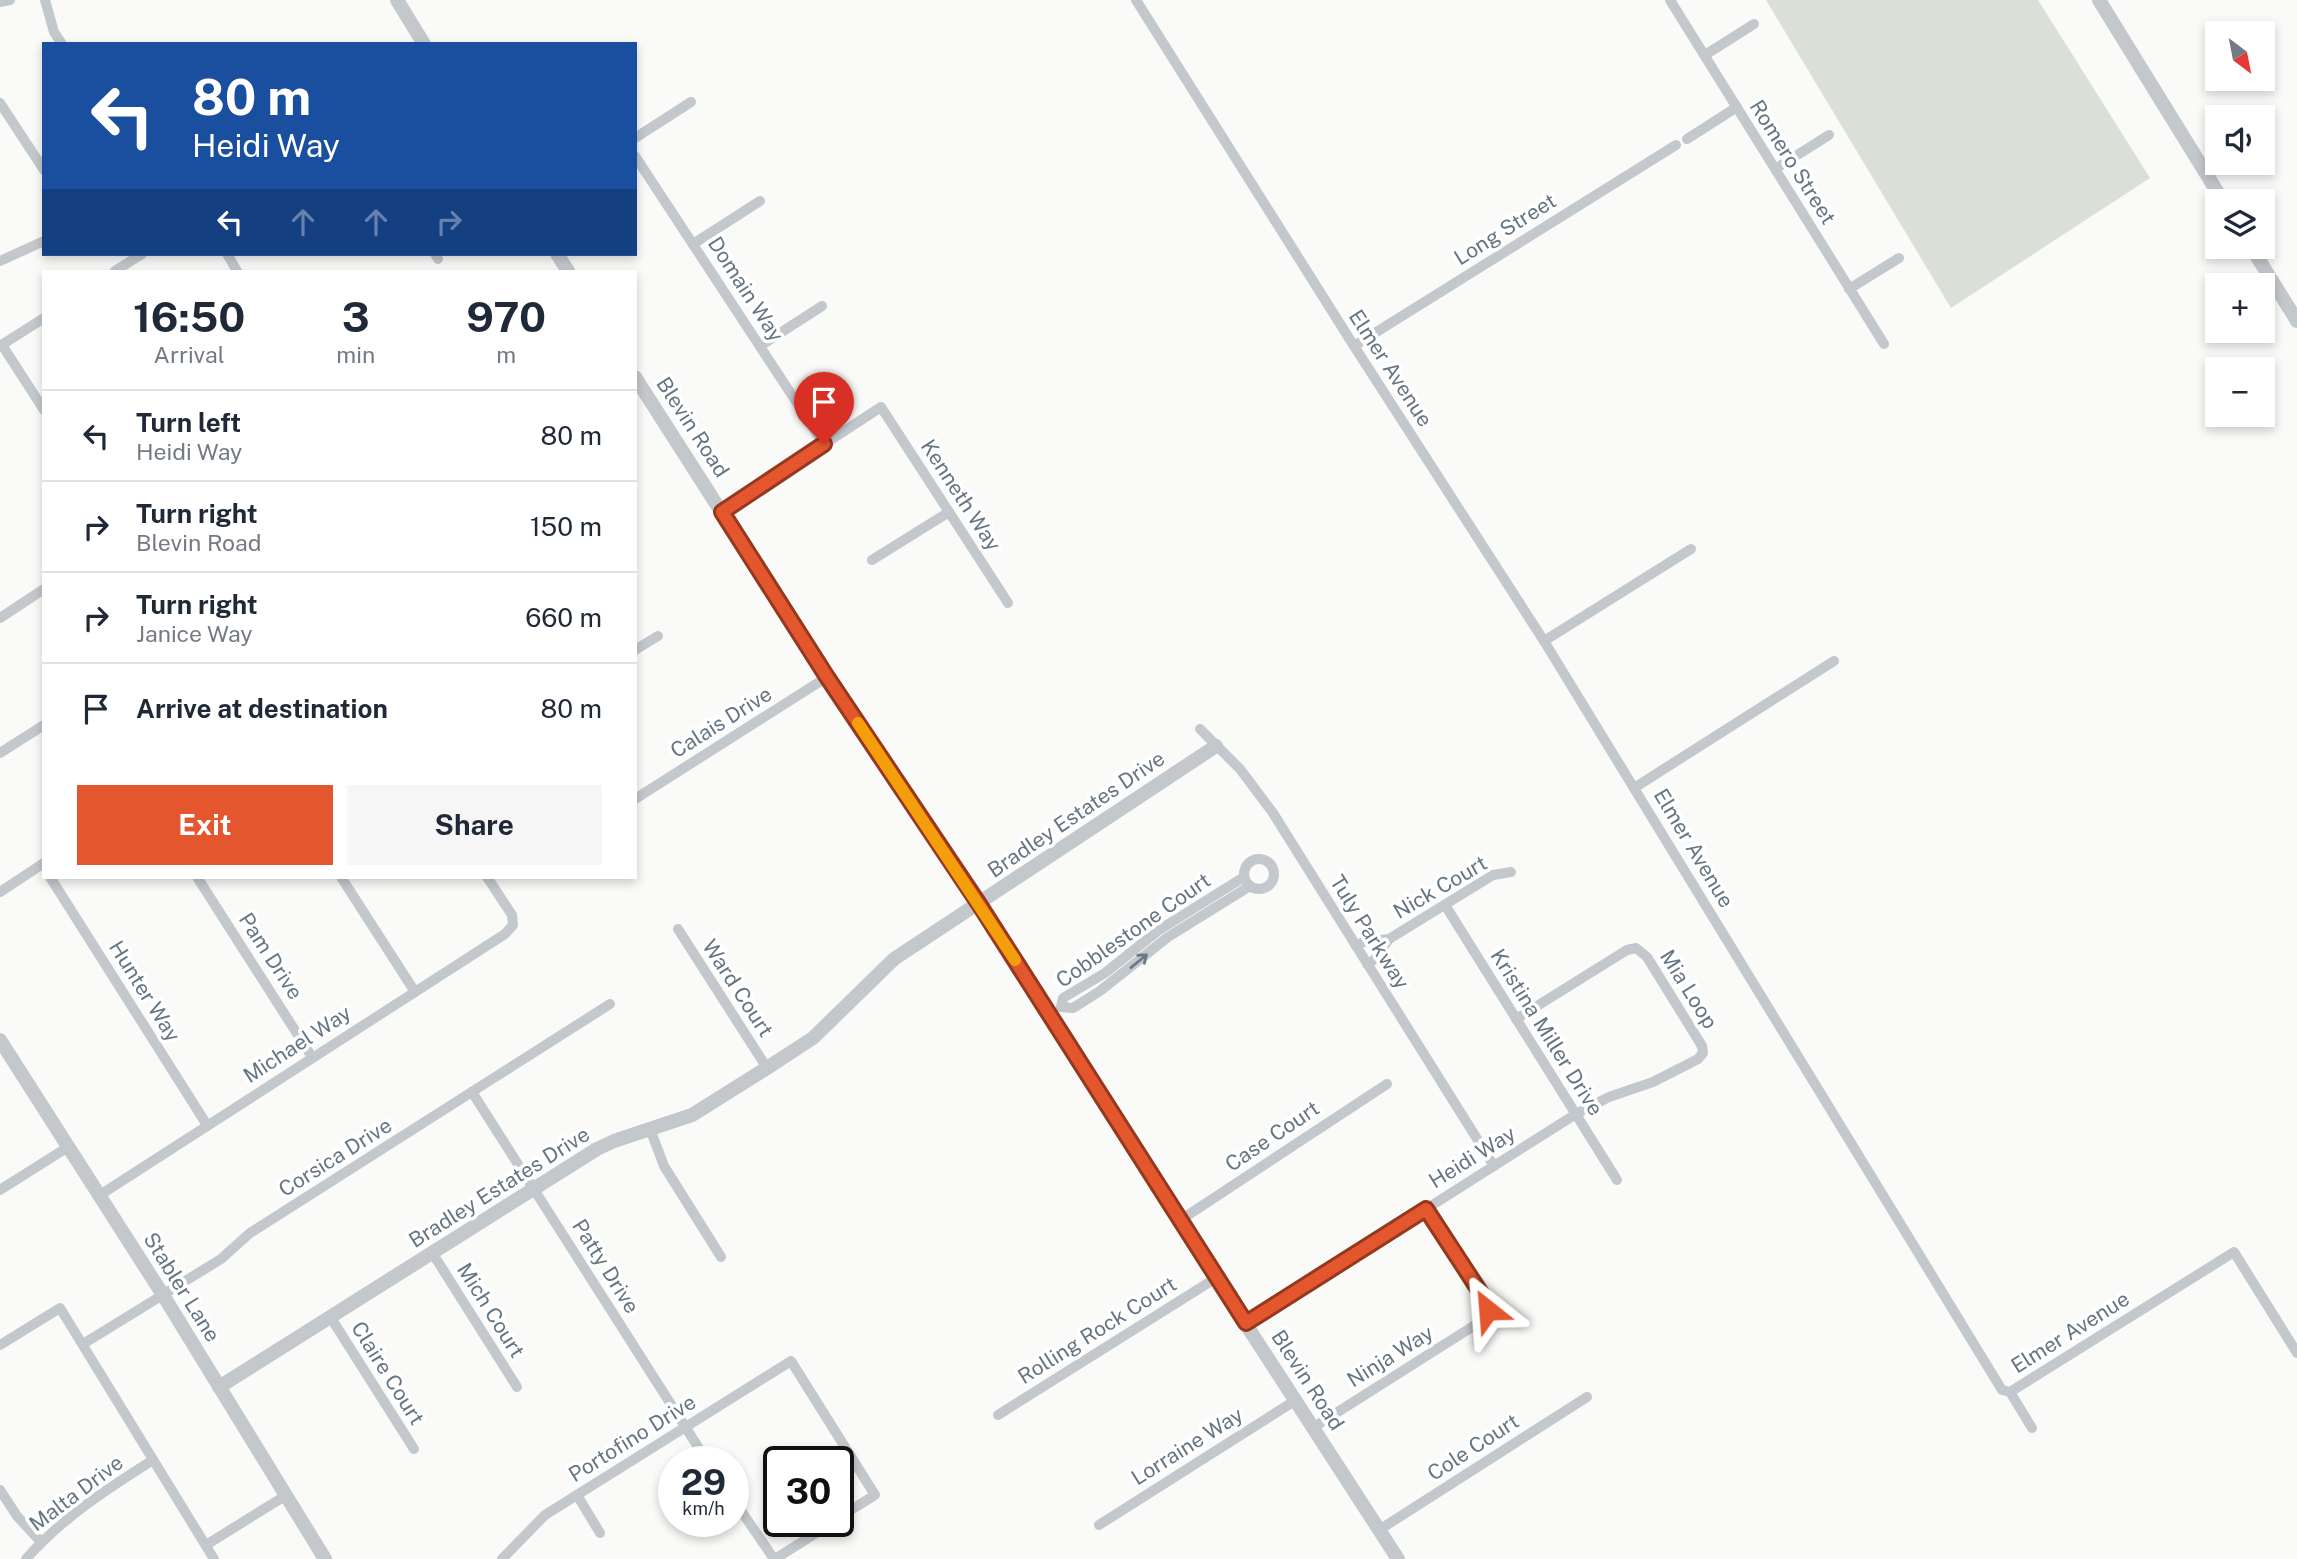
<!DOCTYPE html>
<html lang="en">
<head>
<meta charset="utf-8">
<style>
	:root { --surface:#fff; --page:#f6f6f7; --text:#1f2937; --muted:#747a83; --line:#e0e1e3; --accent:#e4572e }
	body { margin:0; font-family:"Public Sans",sans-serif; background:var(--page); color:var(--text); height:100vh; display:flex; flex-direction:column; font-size:26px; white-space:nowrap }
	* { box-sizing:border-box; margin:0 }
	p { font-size:23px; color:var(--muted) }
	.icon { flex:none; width:38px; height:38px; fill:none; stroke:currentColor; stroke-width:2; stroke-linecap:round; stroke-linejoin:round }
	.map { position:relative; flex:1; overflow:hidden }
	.panel { position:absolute; left:42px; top:270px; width:595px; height:609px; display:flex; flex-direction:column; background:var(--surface); border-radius:0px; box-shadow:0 4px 10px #0003 }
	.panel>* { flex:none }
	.top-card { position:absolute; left:42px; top:42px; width:595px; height:214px; border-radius:0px; box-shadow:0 4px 10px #0003; background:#1a4fa0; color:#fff; overflow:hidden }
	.needle { width:46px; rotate:148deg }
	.fabs { position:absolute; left:2205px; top:21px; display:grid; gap:14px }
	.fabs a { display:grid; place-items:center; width:70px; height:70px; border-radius:0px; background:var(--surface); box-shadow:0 4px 10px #0003; font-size:35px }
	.speed { position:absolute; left:658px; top:1446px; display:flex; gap:14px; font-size:35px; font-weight:700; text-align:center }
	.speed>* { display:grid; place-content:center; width:91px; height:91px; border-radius:50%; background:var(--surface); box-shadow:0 4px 10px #0003; line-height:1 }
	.speed small { font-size:18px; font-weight:400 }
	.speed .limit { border:4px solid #111; border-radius:10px; background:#fff; color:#111 }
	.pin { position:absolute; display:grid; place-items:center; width:60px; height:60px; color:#fff; margin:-72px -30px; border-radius:50% 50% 50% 0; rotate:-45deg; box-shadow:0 0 7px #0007 }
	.pin .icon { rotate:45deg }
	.me { position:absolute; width:77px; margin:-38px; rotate:332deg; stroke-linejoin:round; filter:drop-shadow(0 0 5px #0008) }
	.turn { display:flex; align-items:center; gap:24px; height:147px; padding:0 35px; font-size:32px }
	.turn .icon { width:91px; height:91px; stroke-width:2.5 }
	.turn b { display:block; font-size:49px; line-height:60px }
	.lanes { display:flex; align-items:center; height:66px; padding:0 35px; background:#0003; justify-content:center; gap:35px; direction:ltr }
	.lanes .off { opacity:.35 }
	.eta { display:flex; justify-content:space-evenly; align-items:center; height:119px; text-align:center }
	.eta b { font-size:42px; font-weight:700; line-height:49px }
	.button { display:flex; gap:14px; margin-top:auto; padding:14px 35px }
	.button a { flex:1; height:80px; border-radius:0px; background:var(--accent); color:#fff; font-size:28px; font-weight:700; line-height:80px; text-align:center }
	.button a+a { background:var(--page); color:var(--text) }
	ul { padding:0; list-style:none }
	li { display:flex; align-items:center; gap:21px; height:91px; padding:0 35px; border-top:2px solid var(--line) }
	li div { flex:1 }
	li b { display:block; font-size:26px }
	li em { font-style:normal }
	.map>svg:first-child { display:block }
</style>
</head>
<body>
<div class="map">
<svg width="2297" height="1559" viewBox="0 0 2297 1559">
	<rect width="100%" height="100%" fill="#fafaf8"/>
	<polygon fill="#dadfd7" points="1766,0 2038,0 2150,178 1951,308"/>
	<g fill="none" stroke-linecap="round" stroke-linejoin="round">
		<g stroke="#c3c8cc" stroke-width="10">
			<polyline points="45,0 54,32 62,44"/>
			<polyline points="1136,0 1354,346 1544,641 2002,1390 2010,1392 2234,1252 2297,1353"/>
			<polyline points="1670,0 1884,344"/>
			<polyline points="0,2 10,0"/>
			<polyline points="1705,55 1754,24"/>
			<polyline points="0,103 44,170"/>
			<polyline points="635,138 691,102"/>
			<polyline points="1687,139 1737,107"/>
			<polyline points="635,156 824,444"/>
			<polyline points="1775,169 1829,135"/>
			<polyline points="693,244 760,201"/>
			<polyline points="227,254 237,271"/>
			<polyline points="435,254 438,259"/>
			<polyline points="0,261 44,241"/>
			<polyline points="115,271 142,254"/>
			<polyline points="1849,289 1899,258"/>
			<polyline points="2,345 44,410"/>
			<polyline points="0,346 44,318"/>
			<polyline points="760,346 822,306"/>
			<polyline points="1354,346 1676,145"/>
			<polyline points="722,511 881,407 1008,603"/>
			<polyline points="872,560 949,512"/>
			<polyline points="0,618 44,589"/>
			<polyline points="1544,641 1691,549"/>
			<polyline points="635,650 658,636"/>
			<polyline points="1200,729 1240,769 1273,813 1494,1166"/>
			<polyline points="0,753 44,725"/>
			<polyline points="1634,788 1834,661"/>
			<polyline points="635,799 827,677"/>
			<circle cx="1259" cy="874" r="15"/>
			<polyline points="50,877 207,1125"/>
			<polyline points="197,877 312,1057"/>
			<polyline points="341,877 415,992"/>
			<polyline points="0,892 44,863"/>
			<polyline points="1445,905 1617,1180"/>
			<polyline points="678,929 767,1068"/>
			<polyline points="1356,946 1363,942 1389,939"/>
			<polyline points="1367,964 1374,960 1389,939 1493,875 1511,872"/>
			<polyline points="1061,1007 1063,998 1105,973 1159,930 1244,877"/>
			<polyline points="1061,1007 1073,1008 1100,991 1168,937 1250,886"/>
			<polyline points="472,1092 707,1461"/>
			<polyline points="650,1129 664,1166 721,1257"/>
			<polyline points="0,1190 68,1147"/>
			<polyline points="100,1195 505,934 513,925 512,915 487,877"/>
			<polyline points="1179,1221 1387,1084"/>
			<polyline points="433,1254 517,1387"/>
			<polyline points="331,1318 414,1449"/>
			<polyline points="1246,1323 1576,1114 1609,1097 1653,1082 1698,1059 1703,1053 1702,1046 1647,957 1636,948 1627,950 1516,1019"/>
			<polyline points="83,1344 221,1259 250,1233 610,1004"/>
			<polyline points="0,1345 60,1308 214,1559"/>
			<polyline points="2010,1392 2032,1428"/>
			<polyline points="998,1415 1216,1278"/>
			<polyline points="1314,1427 1483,1320 1488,1310 1486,1301 1427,1209"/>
			<polyline points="0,1490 17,1516 41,1542"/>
			<polyline points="577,1495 600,1533"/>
			<polyline points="733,1499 774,1559"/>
			<polyline points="1099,1525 1296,1400"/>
			<polyline points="1379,1530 1587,1397"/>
			<polyline points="206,1545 285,1496"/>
			<path d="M26,1559C62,1518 107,1489 153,1460"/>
			<polyline points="502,1559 545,1515 791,1361 875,1495 838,1518"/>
			<polyline points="775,1559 835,1521"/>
		</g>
		<g stroke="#c3c8cc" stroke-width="14">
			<polyline points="397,0 424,44"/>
			<polyline points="2099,0 2223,201"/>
			<polyline points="2251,247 2297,321"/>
			<polyline points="557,254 568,271"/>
			<polyline points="635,377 827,677 979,904 1179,1221 1398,1559"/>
			<polyline points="0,1040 163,1295 325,1559"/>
			<polyline points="219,1387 597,1149 614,1141 692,1115 767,1068 813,1038 894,959 1216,746"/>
		</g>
	</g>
	<defs><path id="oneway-shaft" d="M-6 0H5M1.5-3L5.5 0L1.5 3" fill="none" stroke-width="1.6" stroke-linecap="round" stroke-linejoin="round" transform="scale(1.75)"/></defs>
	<use stroke="#6a7a87" href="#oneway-shaft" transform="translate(1139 961) rotate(-39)"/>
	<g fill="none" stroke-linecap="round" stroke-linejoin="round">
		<g stroke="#94391e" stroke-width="18">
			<polyline id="route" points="824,444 722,512 827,677 979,904 1246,1323 1426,1209 1486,1301 1488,1310"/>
		</g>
		<use href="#route" stroke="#e4572e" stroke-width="12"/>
		<polyline stroke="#f59e0b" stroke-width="12" points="858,723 1015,960"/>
	</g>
	<g text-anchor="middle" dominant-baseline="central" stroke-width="7" stroke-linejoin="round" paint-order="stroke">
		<g font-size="21" fill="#657683" stroke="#fff">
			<text transform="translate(1793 162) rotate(58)">Romero Street</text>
			<text transform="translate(1505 229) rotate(-32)">Long Street</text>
			<text transform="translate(746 289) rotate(57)">Domain Way</text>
			<text transform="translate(1391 368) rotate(57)">Elmer Avenue</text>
			<text transform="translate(693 427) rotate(57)">Blevin Road</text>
			<text transform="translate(961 495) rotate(57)">Kenneth Way</text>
			<text transform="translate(721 722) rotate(-32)">Calais Drive</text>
			<text transform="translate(1076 814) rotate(-34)">Bradley Estates Drive</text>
			<text transform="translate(1694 848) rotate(59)">Elmer Avenue</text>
			<text transform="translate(1440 887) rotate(-30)">Nick Court</text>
			<text transform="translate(1133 930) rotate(-35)">Cobblestone Court</text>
			<text transform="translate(1370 932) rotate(58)">Tuly Parkway</text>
			<text transform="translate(271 956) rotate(57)">Pam Drive</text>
			<text transform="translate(738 988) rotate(57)">Ward Court</text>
			<text transform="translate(1689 989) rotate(58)">Mia Loop</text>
			<text transform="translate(145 991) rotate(58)">Hunter Way</text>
			<text transform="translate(1547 1032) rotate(58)">Kristina Miller Drive</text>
			<text transform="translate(297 1044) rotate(-33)">Michael Way</text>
			<text transform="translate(1272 1136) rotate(-34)">Case Court</text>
			<text transform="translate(335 1157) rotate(-32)">Corsica Drive</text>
			<text transform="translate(1472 1157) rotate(-32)">Heidi Way</text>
			<text transform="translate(499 1187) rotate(-32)">Bradley Estates Drive</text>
			<text transform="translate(606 1266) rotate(58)">Patty Drive</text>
			<text transform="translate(182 1287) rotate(58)">Stabler Lane</text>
			<text transform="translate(491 1310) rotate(58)">Mich Court</text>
			<text transform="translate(1097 1330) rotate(-32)">Rolling Rock Court</text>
			<text transform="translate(2070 1332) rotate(-32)">Elmer Avenue</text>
			<text transform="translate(1390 1356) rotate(-32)">Ninja Way</text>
			<text transform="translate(388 1373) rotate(58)">Claire Court</text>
			<text transform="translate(1308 1380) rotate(57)">Blevin Road</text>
			<text transform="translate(632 1438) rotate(-32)">Portofino Drive</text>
			<text transform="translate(1187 1446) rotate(-32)">Lorraine Way</text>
			<text transform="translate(1473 1447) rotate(-33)">Cole Court</text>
			<text transform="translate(76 1493) rotate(-37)">Malta Drive</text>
		</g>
	</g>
</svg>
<div class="fabs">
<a><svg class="needle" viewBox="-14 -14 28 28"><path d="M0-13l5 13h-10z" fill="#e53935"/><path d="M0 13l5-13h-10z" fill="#747a83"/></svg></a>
<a><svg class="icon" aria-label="sound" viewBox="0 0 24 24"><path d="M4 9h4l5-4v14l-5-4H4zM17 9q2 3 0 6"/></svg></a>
<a><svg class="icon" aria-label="layers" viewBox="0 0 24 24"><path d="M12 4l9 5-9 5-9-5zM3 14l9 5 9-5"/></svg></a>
<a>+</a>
<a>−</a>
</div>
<div class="speed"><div>29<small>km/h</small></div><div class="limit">30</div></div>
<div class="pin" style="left:824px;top:444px;background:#d93025"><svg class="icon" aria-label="arrive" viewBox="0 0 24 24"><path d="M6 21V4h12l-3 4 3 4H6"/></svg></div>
<svg class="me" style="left:1488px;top:1310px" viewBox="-20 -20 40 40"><path d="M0-17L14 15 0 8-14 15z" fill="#e4572e" stroke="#fff" stroke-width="4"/></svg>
<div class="top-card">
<div class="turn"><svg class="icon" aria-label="left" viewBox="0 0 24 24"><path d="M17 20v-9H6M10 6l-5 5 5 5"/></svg><div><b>80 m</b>Heidi Way</div></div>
<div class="lanes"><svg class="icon" aria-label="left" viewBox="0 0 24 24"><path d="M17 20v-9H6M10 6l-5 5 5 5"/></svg><svg class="icon off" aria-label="ahead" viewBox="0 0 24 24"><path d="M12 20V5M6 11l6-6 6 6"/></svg><svg class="icon off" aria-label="ahead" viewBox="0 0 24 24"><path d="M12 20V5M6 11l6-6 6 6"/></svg><svg class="icon off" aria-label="right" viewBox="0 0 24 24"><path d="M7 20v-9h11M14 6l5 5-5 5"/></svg></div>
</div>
<section class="panel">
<div class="eta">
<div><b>16:50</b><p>Arrival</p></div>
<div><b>3</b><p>min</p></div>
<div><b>970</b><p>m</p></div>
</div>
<ul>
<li><svg class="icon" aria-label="left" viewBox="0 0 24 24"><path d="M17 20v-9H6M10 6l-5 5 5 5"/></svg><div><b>Turn left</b><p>Heidi Way</p></div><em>80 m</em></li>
<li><svg class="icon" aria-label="right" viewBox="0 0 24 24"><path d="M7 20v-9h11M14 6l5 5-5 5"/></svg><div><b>Turn right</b><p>Blevin Road</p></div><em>150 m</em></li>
<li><svg class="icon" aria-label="right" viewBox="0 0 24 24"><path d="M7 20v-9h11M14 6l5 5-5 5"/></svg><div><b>Turn right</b><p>Janice Way</p></div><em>660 m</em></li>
<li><svg class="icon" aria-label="arrive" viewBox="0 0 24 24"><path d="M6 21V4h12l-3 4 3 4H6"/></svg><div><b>Arrive at destination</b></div><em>80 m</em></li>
</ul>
<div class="button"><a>Exit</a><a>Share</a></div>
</section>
</div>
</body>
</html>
